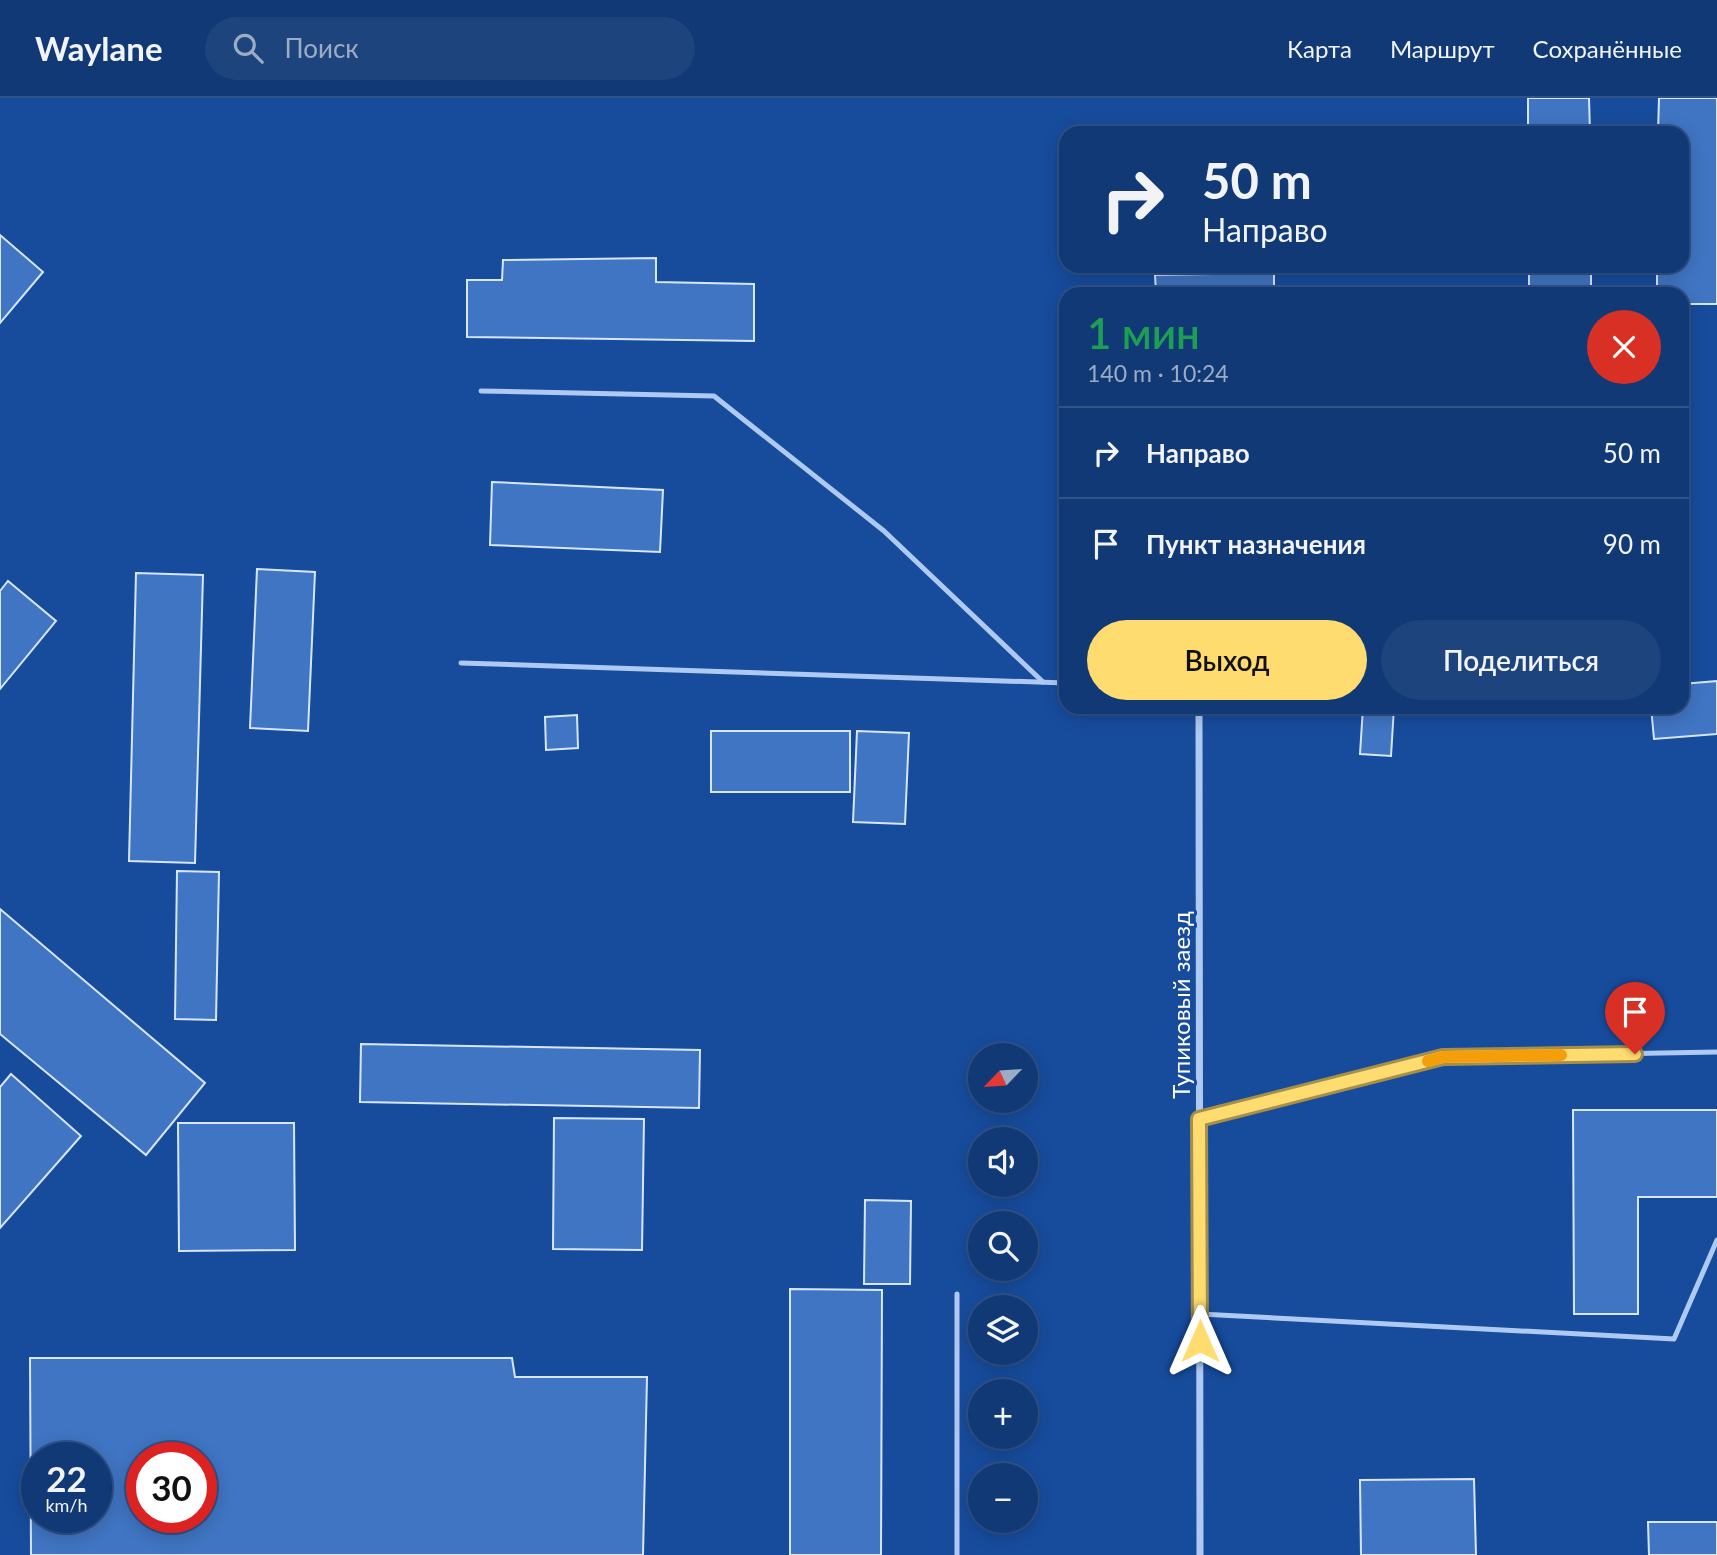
<!DOCTYPE html>
<html lang="ru">
<head>
<meta charset="utf-8">
<style>
	:root { --surface:#113976; --page:#1e447e; --text:#f1f3f6; --muted:#9cacc5; --line:#305388; --accent:#ffdc70 }
	body { margin:0; font-family:Lato,sans-serif; background:var(--page); color:var(--text); height:100vh; display:flex; flex-direction:column; font-size:26px; white-space:nowrap }
	* { box-sizing:border-box; margin:0 }
	p { font-size:23px; color:var(--muted) }
	.icon { flex:none; width:38px; height:38px; fill:none; stroke:currentColor; stroke-width:2; stroke-linecap:round; stroke-linejoin:round }
	.map { position:relative; flex:1; overflow:hidden }
	.details { position:absolute; left:1059px; top:189px; width:630px; height:427px; display:flex; flex-direction:column; background:var(--surface); border-radius:21px; box-shadow:0 4px 18px #0003,0 0 0 2px var(--line) }
	.details>* { flex:none }
	.top-card { position:absolute; left:1059px; top:28px; width:630px; height:147px; border-radius:21px; box-shadow:0 4px 18px #0003,0 0 0 2px var(--line); background:#113976; color:var(--text); overflow:hidden }
	.needle { width:46px; rotate:245deg }
	.tools { position:absolute; left:968px; top:945px; display:grid; gap:14px }
	.tools a { display:grid; place-items:center; width:70px; height:70px; border-radius:50%; background:var(--surface); box-shadow:0 4px 18px #0003,0 0 0 2px var(--line); font-size:35px }
	.speed { position:absolute; left:21px; top:1344px; display:flex; gap:14px; font-size:35px; font-weight:700; text-align:center }
	.speed>* { display:grid; place-content:center; width:91px; height:91px; border-radius:50%; background:var(--surface); box-shadow:0 4px 18px #0003,0 0 0 2px var(--line); line-height:1 }
	.speed small { font-size:18px; font-weight:400 }
	.speed .limit { border:10px solid #d22; background:#fff; color:#111 }
	.pin { position:absolute; display:grid; place-items:center; width:60px; height:60px; color:#fff; margin:-72px -30px; border-radius:50% 50% 50% 0; rotate:-45deg; box-shadow:0 0 7px #0007 }
	.pin .icon { rotate:45deg }
	.me { position:absolute; width:77px; margin:-38px; rotate:0deg; stroke-linejoin:round; filter:drop-shadow(0 0 5px #0008) }
	.turn { display:flex; align-items:center; gap:24px; height:147px; padding:0 28px; font-size:32px }
	.turn .icon { width:91px; height:91px; stroke-width:2.5 }
	.turn b { display:block; font-size:49px; line-height:60px }
	.round { display:grid; place-items:center; flex:none; width:74px; height:74px; border-radius:37px; background:var(--page) }
	.head { display:flex; align-items:center; justify-content:space-between; height:119px; padding:0 28px }
	h1 { font-size:42px; font-weight:600; line-height:52px; color:#1e9e55 }
	.primary-button { display:flex; gap:14px; margin-top:auto; padding:14px 28px }
	.primary-button a { flex:1; height:80px; border-radius:42px; background:var(--accent); color:#111; font-size:28px; font-weight:600; line-height:80px; text-align:center }
	.primary-button a+a { background:var(--page); color:var(--text) }
	ul { padding:0; list-style:none }
	li { display:flex; align-items:center; gap:21px; height:91px; padding:0 28px; border-top:2px solid var(--line) }
	li div { flex:1 }
	li b { display:block; font-size:26px }
	li em { font-style:normal }
	header { display:flex; align-items:center; gap:42px; box-sizing:border-box; height:98px; padding:0 35px; background:var(--surface); border-bottom:2px solid var(--line) }
	header strong { font-size:33px }
	nav { display:flex; gap:38px; margin-inline-start:auto; font-size:24px }
	.search { width:490px; height:63px; background:var(--page); display:flex; align-items:center; gap:18px; box-sizing:border-box; padding:0 24px; border-radius:38px; color:var(--muted); font-size:26px }
	.map>svg:first-child { display:block }
</style>
</head>
<body>
<header>
<strong>Waylane</strong>
<div class="search"><svg class="icon" aria-label="search" viewBox="0 0 24 24"><circle cx="10" cy="10" r="6"/><path d="M15 15l6 6"/></svg>Поиск</div>
<nav><a>Карта</a><a>Маршрут</a><a>Сохранённые</a></nav>
</header>
<div class="map">
<svg width="1717" height="1457" viewBox="0 0 1717 1457">
	<rect width="100%" height="100%" fill="#174c9d"/>
	<g fill="#4075c3" stroke="#d7e6fd" stroke-width="2" fill-rule="evenodd">
		<polygon points="1528,0 1589,0 1590,35 1528,35"/>
		<polygon points="1659,0 1717,0 1717,206 1682,206 1682,196 1657,196 1657,168 1682,168 1682,35 1658,35"/>
		<polygon points="0,137 43,174 0,225"/>
		<polygon points="656,160 656,184 754,186 754,243 467,239 467,182 502,182 503,162"/>
		<rect x="1529" y="168" width="62" height="28"/>
		<polygon points="1274,175 1274,196 1156,196 1155,177"/>
		<polygon points="492,384 663,392 660,454 490,447"/>
		<polygon points="257,471 315,474 308,633 250,630"/>
		<polygon points="136,475 203,477 195,765 129,763"/>
		<polygon points="8,483 56,523 0,591 0,493"/>
		<polygon points="1717,583 1717,636 1654,641 1651,609 1682,609 1682,586"/>
		<polygon points="1363,609 1394,609 1391,658 1360,656"/>
		<polygon points="577,617 578,650 546,652 545,619"/>
		<rect x="711" y="633" width="139" height="61"/>
		<polygon points="857,633 909,635 905,726 853,724"/>
		<polygon points="177,773 219,774 216,922 175,921"/>
		<polygon points="0,811 205,985 146,1057 0,936"/>
		<polygon points="361,946 700,952 699,1010 360,1004"/>
		<polygon points="11,976 81,1038 0,1130 0,989"/>
		<polygon points="1573,1012 1717,1012 1717,1099 1638,1099 1638,1216 1574,1216"/>
		<polygon points="554,1020 644,1021 642,1152 553,1151"/>
		<polygon points="178,1025 294,1025 295,1152 179,1153"/>
		<polygon points="865,1102 911,1103 910,1186 864,1186"/>
		<polygon points="790,1191 882,1192 881,1457 790,1457"/>
		<path d="M30,1260H512L515,1279H647L643,1457H31ZM37,1360H96V1419H37ZM142,1360H201V1419H142Z"/>
		<polygon points="1474,1381 1476,1457 1361,1457 1360,1382"/>
		<polygon points="1648,1424 1717,1424 1717,1457 1649,1457"/>
	</g>
	<g fill="none" stroke-linecap="round" stroke-linejoin="round">
		<g stroke="#afcaf2" stroke-width="5">
			<polyline points="481,293 714,298 884,433 1043,584"/>
			<polyline points="461,565 1066,585"/>
			<polyline points="1199,1021 1442,959 1717,954"/>
			<polyline points="1200,1216 1674,1241 1717,1142"/>
			<polyline points="957,1457 957,1196"/>
		</g>
		<polyline stroke="#afcaf2" stroke-width="7" points="1199,609 1200,1457"/>
	</g>
	<g fill="none" stroke-linecap="round" stroke-linejoin="round">
		<g stroke="#a68f49" stroke-width="18">
			<polyline id="route" points="1200,1243 1199,1021 1443,959 1635,956"/>
		</g>
		<use href="#route" stroke="#ffdc70" stroke-width="12"/>
		<polyline stroke="#f59e0b" stroke-width="12" points="1428,963 1443,959 1561,957"/>
	</g>
	<g text-anchor="middle" dominant-baseline="central" stroke-width="6" stroke-linejoin="round" paint-order="stroke">
		<g font-size="24" fill="#fff" stroke="#174c9d">
			<text transform="translate(1180 907) rotate(-90)">Тупиковый заезд</text>
		</g>
	</g>
</svg>
<div class="tools">
<a><svg class="needle" viewBox="-14 -14 28 28"><path d="M0-13l5 13h-10z" fill="#e53935"/><path d="M0 13l5-13h-10z" fill="#9cacc5"/></svg></a>
<a><svg class="icon" aria-label="sound" viewBox="0 0 24 24"><path d="M4 9h4l5-4v14l-5-4H4zM17 9q2 3 0 6"/></svg></a>
<a><svg class="icon" aria-label="search" viewBox="0 0 24 24"><circle cx="10" cy="10" r="6"/><path d="M15 15l6 6"/></svg></a>
<a><svg class="icon" aria-label="layers" viewBox="0 0 24 24"><path d="M12 4l9 5-9 5-9-5zM3 14l9 5 9-5"/></svg></a>
<a>+</a>
<a>−</a>
</div>
<div class="speed"><div>22<small>km/h</small></div><div class="limit">30</div></div>
<div class="pin" style="left:1635px;top:956px;background:#d93025"><svg class="icon" aria-label="arrive" viewBox="0 0 24 24"><path d="M6 21V4h12l-3 4 3 4H6"/></svg></div>
<svg class="me" style="left:1200px;top:1243px" viewBox="-20 -20 40 40"><path d="M0-17L14 15 0 8-14 15z" fill="#ffdc70" stroke="#fff" stroke-width="4"/></svg>
<div class="top-card">
<div class="turn"><svg class="icon" aria-label="right" viewBox="0 0 24 24"><path d="M7 20v-9h11M14 6l5 5-5 5"/></svg><div><b>50 m</b>Направо</div></div>
</div>
<section class="details">
<div class="head"><div><h1>1 мин</h1><p>140 m · 10:24</p></div><a class="round" style="background:#d93025;color:#fff"><svg class="icon" aria-label="close" viewBox="0 0 24 24"><path d="M6 6l12 12M18 6L6 18"/></svg></a></div>
<ul>
<li><svg class="icon" aria-label="right" viewBox="0 0 24 24"><path d="M7 20v-9h11M14 6l5 5-5 5"/></svg><div><b>Направо</b></div><em>50 m</em></li>
<li><svg class="icon" aria-label="arrive" viewBox="0 0 24 24"><path d="M6 21V4h12l-3 4 3 4H6"/></svg><div><b>Пункт назначения</b></div><em>90 m</em></li>
</ul>
<div class="primary-button"><a>Выход</a><a>Поделиться</a></div>
</section>
</div>
</body>
</html>
